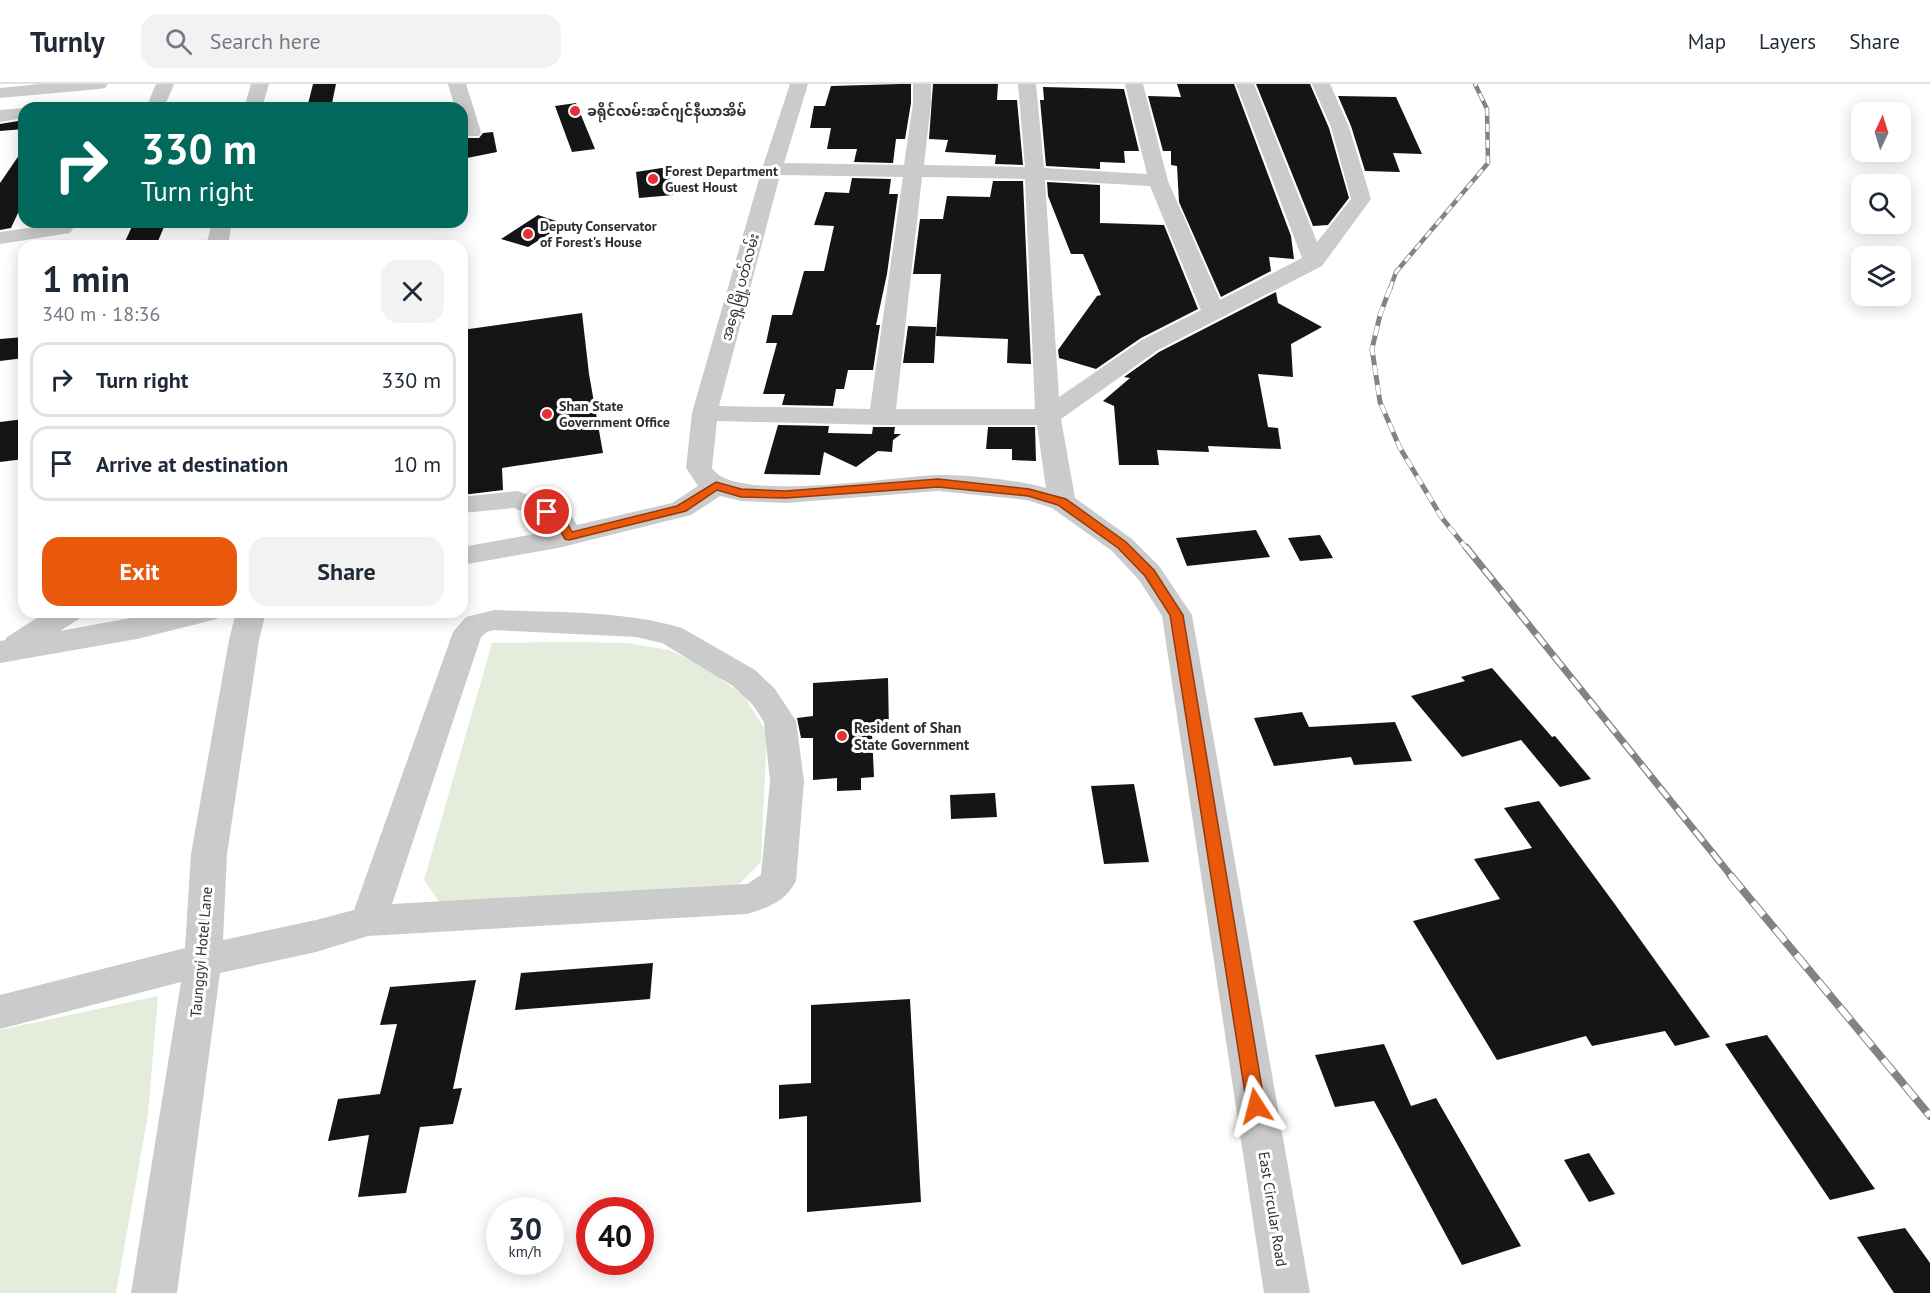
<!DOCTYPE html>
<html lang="en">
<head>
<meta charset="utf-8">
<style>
	:root { --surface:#fff; --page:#f2f2f3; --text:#1f2937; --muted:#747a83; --line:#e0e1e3; --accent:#ea580c }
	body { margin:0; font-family:"PT Sans","Noto Sans Myanmar",sans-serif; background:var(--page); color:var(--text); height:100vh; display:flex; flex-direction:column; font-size:22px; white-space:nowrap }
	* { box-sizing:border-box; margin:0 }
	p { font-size:20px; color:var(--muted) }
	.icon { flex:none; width:33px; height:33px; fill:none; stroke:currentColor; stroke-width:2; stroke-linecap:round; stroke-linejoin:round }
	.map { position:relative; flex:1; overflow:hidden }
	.drawer { position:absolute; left:18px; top:156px; width:450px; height:378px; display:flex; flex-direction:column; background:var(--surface); border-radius:18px; box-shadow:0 3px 15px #0003 }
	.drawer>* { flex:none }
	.hud { position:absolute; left:18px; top:18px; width:450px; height:126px; border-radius:18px; box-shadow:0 3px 15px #0003; background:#00695c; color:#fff; overflow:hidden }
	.needle { width:39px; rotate:4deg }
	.buttons { position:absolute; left:1851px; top:18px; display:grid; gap:12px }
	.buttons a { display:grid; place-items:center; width:60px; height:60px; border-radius:12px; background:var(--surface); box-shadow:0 3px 15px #0003; font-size:30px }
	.speed { position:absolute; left:486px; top:1113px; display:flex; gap:12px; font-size:30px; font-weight:700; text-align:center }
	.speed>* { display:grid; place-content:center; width:78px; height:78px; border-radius:50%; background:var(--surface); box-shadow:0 3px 15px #0003; line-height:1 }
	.speed small { font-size:15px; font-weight:400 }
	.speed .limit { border:9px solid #d22; background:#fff; color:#111 }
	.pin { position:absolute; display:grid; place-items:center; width:51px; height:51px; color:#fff; margin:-26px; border:3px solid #fff; border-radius:50%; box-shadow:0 2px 6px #0007 }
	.me { position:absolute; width:66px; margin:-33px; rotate:351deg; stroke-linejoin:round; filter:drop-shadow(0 0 4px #0008) }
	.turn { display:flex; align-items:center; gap:21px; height:126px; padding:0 24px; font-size:27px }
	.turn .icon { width:78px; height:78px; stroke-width:2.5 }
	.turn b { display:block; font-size:42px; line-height:51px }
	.round { display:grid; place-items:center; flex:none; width:63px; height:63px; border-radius:18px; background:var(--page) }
	.headline { display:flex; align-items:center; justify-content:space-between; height:102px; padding:0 24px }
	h1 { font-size:36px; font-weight:600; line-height:45px }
	.primary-button { display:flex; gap:12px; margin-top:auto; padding:12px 24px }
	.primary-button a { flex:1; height:69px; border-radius:18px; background:var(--accent); color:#fff; font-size:24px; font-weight:600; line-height:69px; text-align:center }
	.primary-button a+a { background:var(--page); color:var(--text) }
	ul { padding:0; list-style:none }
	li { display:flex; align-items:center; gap:18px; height:75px; margin:0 12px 9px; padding:0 12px; border:3px solid var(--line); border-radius:18px }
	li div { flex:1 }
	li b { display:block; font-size:22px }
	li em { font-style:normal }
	header { display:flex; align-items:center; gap:36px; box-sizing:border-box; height:84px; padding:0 30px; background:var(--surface); border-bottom:2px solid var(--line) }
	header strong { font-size:28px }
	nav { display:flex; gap:33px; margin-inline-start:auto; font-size:21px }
	.search { width:420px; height:54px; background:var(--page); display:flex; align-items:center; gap:15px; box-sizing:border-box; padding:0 21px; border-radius:18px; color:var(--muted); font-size:22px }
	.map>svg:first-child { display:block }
</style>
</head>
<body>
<header>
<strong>Turnly</strong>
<div class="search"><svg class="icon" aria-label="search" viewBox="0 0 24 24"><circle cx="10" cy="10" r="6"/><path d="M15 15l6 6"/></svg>Search here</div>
<nav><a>Map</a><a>Layers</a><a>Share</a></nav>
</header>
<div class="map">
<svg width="1930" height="1209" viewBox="0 0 1930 1209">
	<rect width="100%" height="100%" fill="#fff"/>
	<g fill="#e4ecdc">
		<polygon points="571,558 627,559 669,566 703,582 743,611 767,648 761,778 736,803 441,821 424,796 492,559"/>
		<polygon points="158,912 148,1031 116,1209 0,1209 0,946"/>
	</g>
	<g fill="#151515">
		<polygon points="313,0 336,0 331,24 307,24"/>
		<polygon points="900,0 911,0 911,19 905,55 896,55 893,79 854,78 857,65 827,65 831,44 810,44 814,22 825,22 831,2"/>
		<polygon points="933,0 998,0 997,16 1017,16 1023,81 995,80 996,71 945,68 948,56 929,55"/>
		<polygon points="1177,0 1234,0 1291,152 1294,175 1269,173 1271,187 1221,213 1179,118 1177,82 1171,81 1171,67 1163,67 1148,12 1181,13"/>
		<polygon points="1256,0 1310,0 1329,44 1349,114 1328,141 1313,142"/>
		<polygon points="1043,3 1124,5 1139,67 1124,67 1125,79 1100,78 1100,85 1046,82 1040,16 1044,16"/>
		<polygon points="1338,12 1396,13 1422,70 1393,69 1400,88 1365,87 1351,42"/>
		<polygon points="576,19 595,65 572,68 555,22"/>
		<polygon points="24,36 24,45 0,47 0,40"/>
		<polygon points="493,48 497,68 462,75 462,52 465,54 479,54 483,49"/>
		<polygon points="24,64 24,116 11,144 0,146 0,99"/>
		<polygon points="668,83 673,111 639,114 636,88"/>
		<polygon points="852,94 891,95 889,110 898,110 887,190 876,241 880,241 873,286 848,286 844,305 836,305 833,322 782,321 785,310 763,310 777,259 766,259 772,231 792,231 804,187 824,187 834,142 814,141 825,108 849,109"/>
		<polygon points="993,97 1023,97 1031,280 1007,279 1008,255 936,252 941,190 913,190 920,135 943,135 947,112 990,113"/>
		<polygon points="1047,98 1100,101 1100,139 1164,141 1198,225 1141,254 1096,285 1059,274 1058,266 1097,212 1101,211 1083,170 1071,170 1048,112"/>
		<polygon points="538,131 565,140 528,163 501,155"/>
		<polygon points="134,138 166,138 156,162 123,162"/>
		<polygon points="1276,208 1278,219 1322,243 1291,260 1293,293 1258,290 1268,343 1278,344 1281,365 1208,362 1209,368 1157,366 1159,381 1119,381 1114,322 1103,317 1130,294 1124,293 1159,268"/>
		<polygon points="582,229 589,290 603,369 502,384 503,406 462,411 462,246"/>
		<polygon points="908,242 936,243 934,279 903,279"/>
		<polygon points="24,253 24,274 0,277 0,255"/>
		<polygon points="24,335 24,375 0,378 0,338"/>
		<polygon points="778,341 829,342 828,349 872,350 873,343 895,343 894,350 901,350 893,356 892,368 878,367 856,383 824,368 820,391 764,390"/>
		<polygon points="988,343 1035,343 1036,377 1012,376 1012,365 986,365"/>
		<polygon points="1256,446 1270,473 1187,482 1176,454"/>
		<polygon points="1320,451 1333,474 1300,477 1288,454"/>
		<polygon points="1492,584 1552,653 1555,652 1591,695 1560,703 1521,656 1462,673 1411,612 1465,597 1461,593"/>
		<polygon points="888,594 889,648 872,649 874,693 861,694 861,706 837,707 837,694 813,696 813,654 801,654 797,634 813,632 813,599"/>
		<polygon points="1302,628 1309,643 1395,638 1412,677 1354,681 1351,673 1274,682 1254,634"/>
		<polygon points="1134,700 1149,778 1104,780 1091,702"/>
		<polygon points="995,709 997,733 951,735 950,711"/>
		<polygon points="1539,717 1614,819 1710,953 1675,962 1665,947 1592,962 1586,952 1497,976 1413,837 1500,815 1474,775 1532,764 1504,724"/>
		<polygon points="653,879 650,915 515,926 521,889"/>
		<polygon points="476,896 453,1005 462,1004 453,1040 420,1043 406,1109 358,1113 369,1051 328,1057 338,1015 380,1010 397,940 380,941 390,903"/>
		<polygon points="910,915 921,1118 807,1128 807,1032 779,1035 779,1001 811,999 811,921"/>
		<polygon points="1767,951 1875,1105 1830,1116 1725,960"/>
		<polygon points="1384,960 1411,1022 1436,1014 1521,1162 1462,1181 1374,1017 1335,1023 1315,971"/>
		<polygon points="1589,1069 1615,1110 1589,1118 1564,1076"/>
		<polygon points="1905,1144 1930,1179 1930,1209 1894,1209 1857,1153"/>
	</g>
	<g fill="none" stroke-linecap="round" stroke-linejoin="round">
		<g fill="#cbcbcb" fill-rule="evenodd">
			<polygon points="40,0 108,0 105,4 99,5 0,14 0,4"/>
			<polygon points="156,0 174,0 164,24 146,24"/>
			<polygon points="251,0 269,0 262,24 244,24"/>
			<polygon points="448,0 466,0 481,48 479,52 465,52 462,46 462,24 455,24"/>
			<path d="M790,0H808L784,79L904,81L913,19V0H931V19L924,81L1025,83L1018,0H1036L1044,84L1147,90L1125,0H1143L1168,97L1220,216L1302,174L1236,0H1254L1317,158L1351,115L1331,43L1312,0H1330L1349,43L1371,115L1322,182L1158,266L1061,335L1075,414L1132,455L1159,482L1192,531L1310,1209H1264L1162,532L1139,496L1112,467L1052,424L1027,416L938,407L786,419L741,417L720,412L691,431L558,464L462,481V463L552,447L548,440L514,424L462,429V413L518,407L569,428L577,441L672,419L698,402L686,384L692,329L762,85ZM780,91L903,93L870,325L719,322ZM922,93L1025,95L1035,325H896ZM1045,96L1150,102L1201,226L1142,256L1059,313ZM717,337L882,341H1037L1046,404C1019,396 965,390 937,391C896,392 733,420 712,384Z"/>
			<polygon points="24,24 24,34 0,38 0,26 24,24 26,24"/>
			<polygon points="212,138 232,138 228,162 206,162"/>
			<polygon points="63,139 70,141 73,145 70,149 0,160 0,148"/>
			<path d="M494,526C556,529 621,526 682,544L755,586L775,605L796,637L804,697L796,797C785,818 769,823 747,830L368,852L316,868L220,889L177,1209H131L181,898L0,945V911L185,864L191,770L229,556L236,528H266L259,556L227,770L223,856L316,836L354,826L453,548L466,533ZM494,546L636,553L662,559L733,602L753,621L764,638L770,697L761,791L747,800L392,820L481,553L487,548Z"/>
			<polygon points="46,528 83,528 79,535 60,547 164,528 221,528 217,535 137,555 0,579 0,557 5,556 7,553"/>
		</g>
		<g stroke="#838383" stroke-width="4.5">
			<polyline id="rail-far3" points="1390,205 1396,188 1488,79 1487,25 1475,0"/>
		</g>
		<g stroke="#838383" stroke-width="5">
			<polyline id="rail-far2" points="1390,204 1380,231 1372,265 1380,318 1400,364 1442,434 1467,465"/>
		</g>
		<g stroke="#838383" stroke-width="7">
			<polyline id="rail-far1" points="1466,463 1732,793"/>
		</g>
		<g stroke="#838383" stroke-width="8">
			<polyline id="rail" points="1731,792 1930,1032"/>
		</g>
		<use href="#rail-far3" stroke="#fff" stroke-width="3" stroke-dasharray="8" stroke-linecap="butt"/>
		<use href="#rail-far2" stroke="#fff" stroke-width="4" stroke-dasharray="10" stroke-linecap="butt"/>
		<use href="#rail-far1" stroke="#fff" stroke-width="4.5" stroke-dasharray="14" stroke-linecap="butt"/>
		<use href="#rail" stroke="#fff" stroke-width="6" stroke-dasharray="17" stroke-linecap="butt"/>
	</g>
	<polygon fill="#ea580c" stroke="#983908" stroke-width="1.5" points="938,395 1029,405 1066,415 1126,458 1154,486 1183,531 1265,1022 1263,1028 1256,1030 1250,1028 1247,1022 1170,531 1145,492 1118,464 1058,421 1028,412 938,403 786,414 741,413 717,406 686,427 569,456 565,455 554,436 541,428 547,424 563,431 572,448 677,422 716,398 741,405 786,407"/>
	<g fill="#e53039" stroke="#fff" stroke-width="2">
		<circle cx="575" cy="27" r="6"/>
		<circle cx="653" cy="95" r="6"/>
		<circle cx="528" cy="150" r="6"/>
		<circle cx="547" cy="330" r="6"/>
		<circle cx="842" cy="652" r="6"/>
	</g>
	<g text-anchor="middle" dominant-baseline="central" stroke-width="6" stroke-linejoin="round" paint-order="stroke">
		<g font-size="14" font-weight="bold" fill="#2e2e2e" stroke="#fff" text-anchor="start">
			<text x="587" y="27">ခရိုင်လမ်းအင်ဂျင်နီယာအိမ်</text>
			<text x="665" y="87">Forest Department<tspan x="665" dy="16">Guest Houst</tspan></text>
			<text x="540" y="142">Deputy Conservator<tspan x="540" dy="16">of Forest's House</tspan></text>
			<text x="559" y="322">Shan State<tspan x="559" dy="16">Government Office</tspan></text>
		</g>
		<g font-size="14" fill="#2e2e2e" stroke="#fff">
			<text transform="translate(740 203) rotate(-75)">အရှေ့မြို့ပတ်လမ်း</text>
		</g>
		<g font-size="15" font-weight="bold" fill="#2e2e2e" stroke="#fff" text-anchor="start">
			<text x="854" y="643">Resident of Shan<tspan x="854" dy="17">State Government</tspan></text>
		</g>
		<g font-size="15" fill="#2e2e2e" stroke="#fff">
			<text transform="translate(201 868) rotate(-85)">Taunggyi Hotel Lane</text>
			<text transform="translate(1273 1125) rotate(81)">East Circular Road</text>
		</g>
	</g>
</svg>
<div class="buttons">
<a><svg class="needle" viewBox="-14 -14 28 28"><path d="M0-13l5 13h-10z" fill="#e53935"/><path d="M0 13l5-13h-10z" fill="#747a83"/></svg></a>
<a><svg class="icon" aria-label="search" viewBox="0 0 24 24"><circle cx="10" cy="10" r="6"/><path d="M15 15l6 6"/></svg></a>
<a><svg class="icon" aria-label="layers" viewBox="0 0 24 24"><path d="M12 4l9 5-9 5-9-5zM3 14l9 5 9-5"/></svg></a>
</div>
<div class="speed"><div>30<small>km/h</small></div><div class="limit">40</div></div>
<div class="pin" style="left:547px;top:428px;background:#d93025"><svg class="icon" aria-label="arrive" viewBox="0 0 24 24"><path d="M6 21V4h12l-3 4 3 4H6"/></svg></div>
<svg class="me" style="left:1256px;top:1022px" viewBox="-20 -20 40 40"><path d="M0-17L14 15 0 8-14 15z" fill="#ea580c" stroke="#fff" stroke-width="4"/></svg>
<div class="hud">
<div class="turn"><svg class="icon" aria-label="right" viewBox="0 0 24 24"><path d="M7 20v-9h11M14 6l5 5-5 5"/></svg><div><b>330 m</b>Turn right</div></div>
</div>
<section class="drawer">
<div class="headline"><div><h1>1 min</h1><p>340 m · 18:36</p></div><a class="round"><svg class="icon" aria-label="close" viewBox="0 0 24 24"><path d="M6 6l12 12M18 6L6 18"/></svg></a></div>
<ul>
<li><svg class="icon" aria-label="right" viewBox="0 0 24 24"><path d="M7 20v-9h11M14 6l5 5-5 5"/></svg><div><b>Turn right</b></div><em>330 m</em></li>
<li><svg class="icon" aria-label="arrive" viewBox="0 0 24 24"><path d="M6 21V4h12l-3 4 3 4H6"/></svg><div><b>Arrive at destination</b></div><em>10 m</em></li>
</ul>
<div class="primary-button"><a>Exit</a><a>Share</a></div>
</section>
</div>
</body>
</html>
